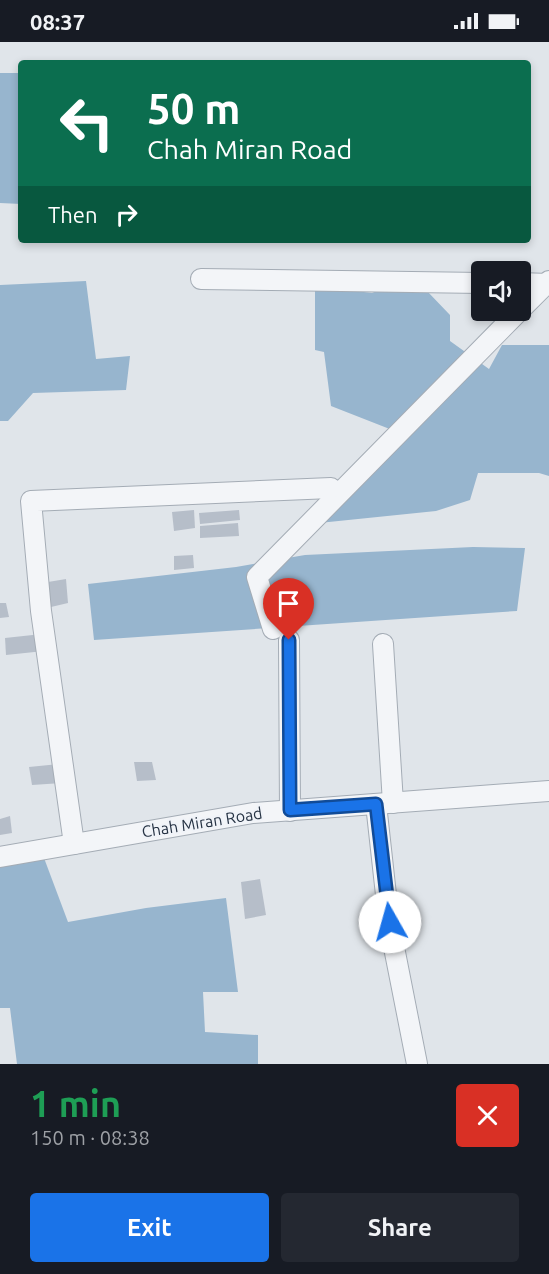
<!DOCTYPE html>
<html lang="en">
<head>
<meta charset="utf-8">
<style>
	:root { --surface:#171b24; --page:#242831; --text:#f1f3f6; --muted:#9ea1a6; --accent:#1a73e8 }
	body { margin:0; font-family:Ubuntu,sans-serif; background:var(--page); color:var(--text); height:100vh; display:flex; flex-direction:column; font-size:22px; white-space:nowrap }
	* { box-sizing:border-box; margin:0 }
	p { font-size:20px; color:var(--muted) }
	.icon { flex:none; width:33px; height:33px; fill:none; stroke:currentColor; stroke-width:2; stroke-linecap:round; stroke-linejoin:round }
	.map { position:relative; height:1022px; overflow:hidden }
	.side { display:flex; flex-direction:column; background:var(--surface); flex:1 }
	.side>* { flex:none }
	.guide { position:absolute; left:18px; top:18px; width:513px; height:183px; border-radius:6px; box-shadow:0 3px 9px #0003; background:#0b6e4f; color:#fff; overflow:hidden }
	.controls { position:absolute; left:471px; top:219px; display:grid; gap:12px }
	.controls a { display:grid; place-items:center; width:60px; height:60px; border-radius:6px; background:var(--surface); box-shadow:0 3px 9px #0003; font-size:30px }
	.pin { position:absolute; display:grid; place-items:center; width:51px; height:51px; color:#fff; margin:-62px -26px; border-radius:50% 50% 50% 0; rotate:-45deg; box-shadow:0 0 6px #0007 }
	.pin .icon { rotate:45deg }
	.me { position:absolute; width:66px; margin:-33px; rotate:353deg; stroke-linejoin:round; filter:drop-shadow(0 0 4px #0008) }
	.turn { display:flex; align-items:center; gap:21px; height:126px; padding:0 30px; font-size:27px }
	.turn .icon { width:78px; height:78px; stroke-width:2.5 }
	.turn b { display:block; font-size:42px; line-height:51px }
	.then { display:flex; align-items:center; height:57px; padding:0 30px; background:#0003; gap:12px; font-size:22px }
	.round { display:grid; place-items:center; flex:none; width:63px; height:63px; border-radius:6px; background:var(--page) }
	.head { display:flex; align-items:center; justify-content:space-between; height:102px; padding:0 30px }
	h1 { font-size:36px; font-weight:600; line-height:45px; color:#1e9e55 }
	.button { display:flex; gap:12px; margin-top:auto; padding:12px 30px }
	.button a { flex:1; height:69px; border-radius:6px; background:var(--accent); color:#fff; font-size:24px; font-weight:600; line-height:69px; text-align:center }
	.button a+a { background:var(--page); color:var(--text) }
	.status { display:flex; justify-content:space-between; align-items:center; height:42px; padding:0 30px; background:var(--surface); direction:ltr }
	.status svg { height:16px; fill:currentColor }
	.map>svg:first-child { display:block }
</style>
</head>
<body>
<div class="status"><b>08:37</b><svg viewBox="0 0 49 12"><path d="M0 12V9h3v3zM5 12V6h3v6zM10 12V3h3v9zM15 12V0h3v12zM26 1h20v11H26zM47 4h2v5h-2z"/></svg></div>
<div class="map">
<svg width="549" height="1022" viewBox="0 0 549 1022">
	<rect width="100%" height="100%" fill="#e0e5ea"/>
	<g fill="#97b5ce">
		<polygon points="0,31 21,31 21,162 0,161"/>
		<polygon points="86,239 96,317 130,314 126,348 33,351 8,379 0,379 0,243"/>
		<polygon points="315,244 372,251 390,244 427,249 450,273 450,299 489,327 502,303 549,303 549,434 539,431 478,431 470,458 436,469 319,481 405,393 331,364 324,310 315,308"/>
		<polygon points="473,505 525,506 517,569 94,598 88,542 236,525 305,513"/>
		<polygon points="44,816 68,880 146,866 226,856 238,950 203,950 205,990 258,993 258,1022 17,1022 10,966 0,966 0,824"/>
	</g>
	<g fill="#b6bec9">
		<polygon points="194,468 195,486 174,489 172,470"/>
		<polygon points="239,468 240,478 200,482 199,471"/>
		<polygon points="238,481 239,494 200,496 200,484"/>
		<polygon points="193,513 194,526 174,528 174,514"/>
		<polygon points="66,537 68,561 51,565 48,540"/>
		<polygon points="0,561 6,561 9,575 0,576"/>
		<polygon points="42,592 44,609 6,613 5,596"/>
		<polygon points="134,720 152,720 156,738 137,739"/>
		<polygon points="59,722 62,741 32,743 29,725"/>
		<polygon points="10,774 12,791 0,793 0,777"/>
		<polygon points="260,837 266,873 245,877 241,840"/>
	</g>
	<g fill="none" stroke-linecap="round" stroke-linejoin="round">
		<g stroke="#a4acb5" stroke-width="22">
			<g id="street">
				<polyline points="201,237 482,241"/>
				<polyline points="520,241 549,242"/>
				<polyline points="520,268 549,239"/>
				<polyline points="273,587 257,535 520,268"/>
				<polyline points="289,598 290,769"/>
				<polyline points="383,602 393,761"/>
				<polyline points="376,762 389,880 417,1022"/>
				<polyline points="74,802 41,569 31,459 331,446"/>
				<polyline points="0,815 253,771 549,749"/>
			</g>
		</g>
		<use href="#street" stroke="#f3f5f8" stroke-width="20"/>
	</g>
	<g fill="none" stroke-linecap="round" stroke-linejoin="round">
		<g stroke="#114b97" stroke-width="15">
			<polyline id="route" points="289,598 290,768 376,762 390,880"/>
		</g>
		<use href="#route" stroke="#1a73e8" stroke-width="10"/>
	</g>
	<g text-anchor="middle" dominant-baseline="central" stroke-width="4.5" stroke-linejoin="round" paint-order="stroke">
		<g font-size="16" fill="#263344" stroke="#f0f3f8">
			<text transform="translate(202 780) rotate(-9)">Chah Miran Road</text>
		</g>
	</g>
</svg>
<div class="controls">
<a><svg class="icon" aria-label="sound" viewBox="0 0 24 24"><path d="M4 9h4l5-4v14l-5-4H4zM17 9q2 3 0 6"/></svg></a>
</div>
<div class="pin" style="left:289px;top:598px;background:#d93025"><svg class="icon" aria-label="arrive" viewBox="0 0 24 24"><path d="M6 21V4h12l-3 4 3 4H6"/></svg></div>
<svg class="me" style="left:390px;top:880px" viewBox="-20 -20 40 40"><circle r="19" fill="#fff"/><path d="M0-13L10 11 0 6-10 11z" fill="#1a73e8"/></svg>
<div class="guide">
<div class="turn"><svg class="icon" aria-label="left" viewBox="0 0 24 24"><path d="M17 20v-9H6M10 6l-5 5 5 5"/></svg><div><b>50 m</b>Chah Miran Road</div></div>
<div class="then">Then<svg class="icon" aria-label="right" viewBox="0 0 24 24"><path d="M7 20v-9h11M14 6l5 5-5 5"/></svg></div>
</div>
</div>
<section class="side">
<div class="head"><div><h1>1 min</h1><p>150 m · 08:38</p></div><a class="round" style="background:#d93025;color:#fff"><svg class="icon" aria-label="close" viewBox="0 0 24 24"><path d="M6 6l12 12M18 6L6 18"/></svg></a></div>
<div class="button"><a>Exit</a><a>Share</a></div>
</section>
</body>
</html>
